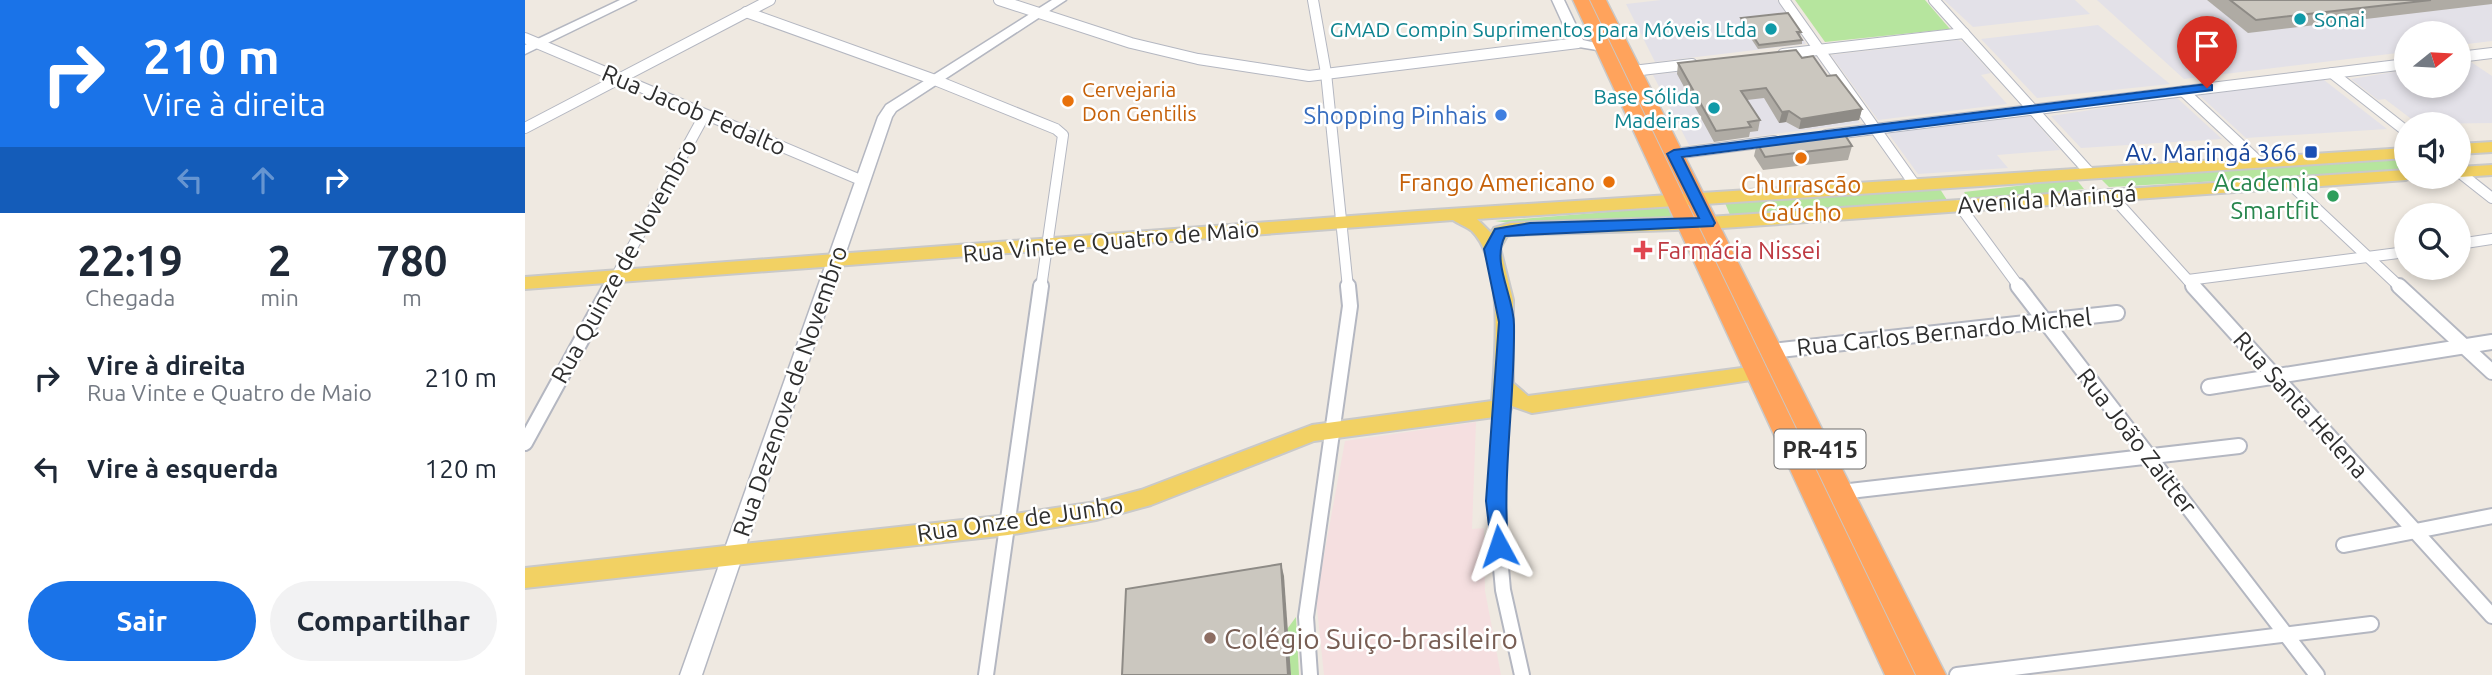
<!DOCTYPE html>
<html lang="pt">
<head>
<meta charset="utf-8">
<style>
	:root { --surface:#fff; --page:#f2f2f3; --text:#1f2937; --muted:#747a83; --accent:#1a73e8 }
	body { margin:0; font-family:Ubuntu,sans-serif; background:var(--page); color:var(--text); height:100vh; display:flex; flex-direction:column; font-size:26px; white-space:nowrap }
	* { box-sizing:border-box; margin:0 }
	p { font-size:23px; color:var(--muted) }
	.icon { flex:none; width:38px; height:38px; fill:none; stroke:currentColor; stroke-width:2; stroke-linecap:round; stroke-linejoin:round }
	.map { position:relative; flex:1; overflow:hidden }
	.drawer { display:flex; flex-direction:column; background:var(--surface); width:525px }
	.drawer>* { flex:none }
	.hud { background:#1a73e8; color:#fff; overflow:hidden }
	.needle { width:46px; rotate:72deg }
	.controls { position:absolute; left:1869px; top:21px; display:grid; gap:14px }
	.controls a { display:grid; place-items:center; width:77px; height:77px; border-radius:50%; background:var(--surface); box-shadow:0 4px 10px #0003; font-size:35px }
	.pin { position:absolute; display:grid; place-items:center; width:60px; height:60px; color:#fff; margin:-72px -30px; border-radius:50% 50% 50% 0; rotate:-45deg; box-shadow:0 0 7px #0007 }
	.pin .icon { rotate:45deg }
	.me { position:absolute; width:77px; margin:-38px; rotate:355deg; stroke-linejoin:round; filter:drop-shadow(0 0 5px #0008) }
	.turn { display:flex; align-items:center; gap:24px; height:147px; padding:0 28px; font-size:32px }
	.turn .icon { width:91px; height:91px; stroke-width:2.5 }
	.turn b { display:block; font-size:49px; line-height:60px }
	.lanes { display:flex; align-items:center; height:66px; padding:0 28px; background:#0003; justify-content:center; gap:35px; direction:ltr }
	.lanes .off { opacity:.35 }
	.eta { display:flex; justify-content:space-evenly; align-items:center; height:119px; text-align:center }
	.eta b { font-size:42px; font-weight:700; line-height:49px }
	.action { display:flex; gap:14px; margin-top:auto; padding:14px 28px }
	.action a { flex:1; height:80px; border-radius:42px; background:var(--accent); color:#fff; font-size:28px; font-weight:700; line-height:80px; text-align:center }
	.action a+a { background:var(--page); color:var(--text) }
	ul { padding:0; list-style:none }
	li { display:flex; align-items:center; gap:21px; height:91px; padding:0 28px }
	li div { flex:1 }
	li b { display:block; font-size:26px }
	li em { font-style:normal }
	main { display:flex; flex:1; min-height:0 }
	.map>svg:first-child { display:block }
</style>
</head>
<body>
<main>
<section class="drawer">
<div class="hud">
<div class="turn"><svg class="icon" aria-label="right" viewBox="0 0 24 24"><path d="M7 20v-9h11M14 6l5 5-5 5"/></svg><div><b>210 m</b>Vire à direita</div></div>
<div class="lanes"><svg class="icon off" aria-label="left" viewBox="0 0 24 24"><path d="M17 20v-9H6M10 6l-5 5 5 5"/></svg><svg class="icon off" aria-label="ahead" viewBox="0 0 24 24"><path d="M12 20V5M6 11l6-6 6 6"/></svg><svg class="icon" aria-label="right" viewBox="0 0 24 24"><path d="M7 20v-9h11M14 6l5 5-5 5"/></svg></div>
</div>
<div class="eta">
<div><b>22:19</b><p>Chegada</p></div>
<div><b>2</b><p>min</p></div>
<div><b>780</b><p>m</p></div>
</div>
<ul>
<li><svg class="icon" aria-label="right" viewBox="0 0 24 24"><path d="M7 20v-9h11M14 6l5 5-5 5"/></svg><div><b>Vire à direita</b><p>Rua Vinte e Quatro de Maio</p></div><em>210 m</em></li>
<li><svg class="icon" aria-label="left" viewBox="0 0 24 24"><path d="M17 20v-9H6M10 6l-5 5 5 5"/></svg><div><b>Vire à esquerda</b></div><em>120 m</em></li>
</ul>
<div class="action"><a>Sair</a><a>Compartilhar</a></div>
</section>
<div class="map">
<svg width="1967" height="675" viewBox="0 0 1967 675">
	<rect width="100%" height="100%" fill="#efe9e1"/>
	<g fill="#e3e1e8">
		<polygon points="1136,0 1252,0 1281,44 1130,62 1101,4"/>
		<polygon points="1419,0 1550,0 1565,14 1448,27"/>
		<polygon points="1572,0 1967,0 1967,41 1934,45 1934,33 1881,33 1881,52 1659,79"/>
		<polygon points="1573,25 1645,84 1512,98 1456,39"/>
		<polygon points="1433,40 1438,42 1466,73 1456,75 1482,104 1353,120 1306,55"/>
		<polygon points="1290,56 1335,123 1164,145 1128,75"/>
		<polygon points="1946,62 1967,76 1967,123 1893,124 1860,99 1853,100 1826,79 1881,70 1881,86 1934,86 1934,63"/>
		<polygon points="1799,80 1862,129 1721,138 1674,95"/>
		<polygon points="1651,97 1697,139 1556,148 1526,116"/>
		<polygon points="1505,116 1535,150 1472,155 1483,168 1393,174 1363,133"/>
	</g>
	<polygon fill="#f5dfe0" points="951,422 947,529 959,528 960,591 976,675 799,675 791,599 820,441"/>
	<g fill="#b6e59e">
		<polygon points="1270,0 1400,0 1425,29 1300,42"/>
		<polygon points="1881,156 1881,171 1584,187 1573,176"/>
		<polygon points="1551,179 1559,189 1445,201 1439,192"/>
		<polygon points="1415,189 1422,200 1205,215 1200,203"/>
		<polygon points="1144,207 1150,220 1010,226 970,221"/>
		<polygon points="771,617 774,675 756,675 754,640"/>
	</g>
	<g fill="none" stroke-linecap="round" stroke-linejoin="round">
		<g stroke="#b4b7c1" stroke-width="12">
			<g id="street-far1">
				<polyline points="474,0 606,43 673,59 784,76 1053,43"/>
				<polyline points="788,0 801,73 823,288"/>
				<polyline points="1259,0 1390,185"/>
				<polyline points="1409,0 1565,173"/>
				<polyline points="221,12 410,80 531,129 538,135 516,288"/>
				<polyline points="0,38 338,181"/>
				<polyline points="1258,54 1439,33"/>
				<polyline points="1934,57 1967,53"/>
				<polyline points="1108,71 1167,64"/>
				<polyline points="1807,73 1881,131"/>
				<polyline points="1658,91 1734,162"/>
				<polyline points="0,128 245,0"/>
				<polyline points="1301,135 1881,64"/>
				<polyline points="1149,154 1249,141"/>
				<polyline points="1934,172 1967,198"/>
				<polyline points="1763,182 1876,288"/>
				<polyline points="1585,194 1670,288"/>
				<polyline points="1434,205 1495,288"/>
				<polyline points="1934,244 1967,239"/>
				<polyline points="1663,280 1881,252"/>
				<polyline points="85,288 179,116"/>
			</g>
		</g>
		<g stroke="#b4b7c1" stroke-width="18">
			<g id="street">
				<polyline points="1493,286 1792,675"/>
				<polyline points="1668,286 1967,616"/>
				<polyline points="1874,286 1967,372"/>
				<polyline points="1246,351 1592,313"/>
				<polyline points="1684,387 1967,342"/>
				<polyline points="977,408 970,501 978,590 997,675"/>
				<polyline points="0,443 86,286"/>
				<polyline points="1316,492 1714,446"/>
				<polyline points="1819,545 1967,516"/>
				<polyline points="461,675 516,286"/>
				<polyline points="785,675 781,617 825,306 823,286"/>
				<polyline points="1432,675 1846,624"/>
			</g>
		</g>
		<g stroke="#b4b7c1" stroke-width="3">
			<g id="secondary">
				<polygon points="95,0 111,0 0,54 0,45"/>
				<polygon points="527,0 541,0 371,111 367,117 177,675 155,675 353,117 361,105"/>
				<polygon points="1027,0 1039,0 1058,40 1084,46 1084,52 1048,46"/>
			</g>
		</g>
		<g stroke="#c9c9c9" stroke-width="4">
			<g id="primary">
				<polygon points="1967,142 1967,152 1934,154 1934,144"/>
				<path d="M1881,148V158L952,219L966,233L969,228L986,223L1183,217L1881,170V177H1888L1881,180L1183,229L986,235L982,236L975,248L988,300V383L1003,396L1232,366L1239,368L1242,373L1239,378L1007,413L987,406L984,414L977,416L789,441L626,505L571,520L483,535L0,588V568L483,515L571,502L616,490L787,425L967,401C970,358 980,264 947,231C942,227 934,224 928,220L0,289V277L893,211Z"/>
				<polygon points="1967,165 1967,175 1934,177 1932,177 1934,167"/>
			</g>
		</g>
		<g stroke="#c9c9c9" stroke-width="3">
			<g id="highway">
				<polygon points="1048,0 1064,0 1390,675 1360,675"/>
				<polygon points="1065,0 1081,0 1421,675 1391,675"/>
			</g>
		</g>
		<use href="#street-far1" stroke="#fff" stroke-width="10"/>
		<use href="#street" stroke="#fff" stroke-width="14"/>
		<use href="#secondary" fill="#fff" fill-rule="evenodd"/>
		<use href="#primary" fill="#f2d163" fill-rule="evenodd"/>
		<use href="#highway" fill="#ffa35c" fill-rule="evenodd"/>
	</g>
	<g fill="#afaba4">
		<polygon points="1682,0 1967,0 1967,4 1723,33"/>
		<polygon points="1216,18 1276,32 1275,36 1277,40 1277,44 1233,49 1215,22"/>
		<polygon points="1277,58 1337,109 1334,120 1274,129 1261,122 1254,123 1239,98 1222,100 1235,120 1233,131 1225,132 1224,137 1189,142 1152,74 1153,63"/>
		<polygon points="1232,143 1327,146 1323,160 1238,170 1229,156"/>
	</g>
	<g fill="#8e8b86">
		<polygon points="1337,109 1334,120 1274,129 1276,119"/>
		<polygon points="1264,111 1261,122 1254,123 1257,112"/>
		<polygon points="756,564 759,576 766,675 763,675"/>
	</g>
	<g fill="#cbc7bf" stroke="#8e8b86" stroke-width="2">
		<polygon points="1705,0 1906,0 1731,20"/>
		<polygon points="1263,13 1276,32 1272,32 1277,40 1234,45 1216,18"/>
		<polygon points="1271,50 1277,58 1288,56 1302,76 1311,75 1337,109 1276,119 1264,111 1257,112 1241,88 1216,91 1235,120 1223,122 1226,127 1191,131 1153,63"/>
		<polygon points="1318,132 1327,146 1240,157 1232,143"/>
		<polygon points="756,564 763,675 597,675 601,589"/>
	</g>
	<path fill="#1a73e8" stroke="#114b97" stroke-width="2" d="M1682,84L1687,85V90L1157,157L1190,223L1188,226L980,236C966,263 989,296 989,325C990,399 977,472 983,546L981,551H967L961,501L974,322L959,249L970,229L1005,223L1174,218L1142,154L1149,150Z"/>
	<g fill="#0f9aa8" stroke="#fff" stroke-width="2.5">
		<circle cx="1775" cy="19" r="7"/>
		<circle cx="1246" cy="29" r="7"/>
		<circle cx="1189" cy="108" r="7"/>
	</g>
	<g fill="#e8710a" stroke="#fff" stroke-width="2.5">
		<circle cx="543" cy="101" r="7"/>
		<circle cx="1276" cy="158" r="7"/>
		<circle cx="1084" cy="182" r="7"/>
	</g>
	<circle fill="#3f7fe0" stroke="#fff" stroke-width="2.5" cx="976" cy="115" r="7"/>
	<rect fill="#1a4fb4" stroke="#fff" stroke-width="2.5" x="1779" y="145" width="14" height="14" rx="3.5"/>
	<circle fill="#2e9e5b" stroke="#fff" stroke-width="2.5" cx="1808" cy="196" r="7"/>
	<path fill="#e0444e" stroke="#fff" stroke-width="2.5" d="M1114.5 239.5h7v7h7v7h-7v7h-7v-7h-7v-7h7z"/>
	<circle fill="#8d6e63" stroke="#fff" stroke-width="2.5" cx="685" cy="638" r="7"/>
	<g text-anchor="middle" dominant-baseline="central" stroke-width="5" stroke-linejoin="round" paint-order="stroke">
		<g font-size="21" fill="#0d838f" stroke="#fff" text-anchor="end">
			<text x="1789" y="19" text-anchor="start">Sonai</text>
			<text x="1232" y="29">GMAD Compin Suprimentos para Móveis Ltda</text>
			<text x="1175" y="96">Base Sólida<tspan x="1175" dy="24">Madeiras</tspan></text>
		</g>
		<g font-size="21" fill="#c56008" stroke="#fff" text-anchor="start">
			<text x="557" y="89">Cervejaria<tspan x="557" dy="24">Don Gentilis</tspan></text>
		</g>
		<rect fill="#fff" stroke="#6d6d6d" stroke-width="2" x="1249.5" y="429.5" width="91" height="39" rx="5"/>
		<g font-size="23" font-weight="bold" fill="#2e2e2e">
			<text x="1295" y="449">PR-415</text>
		</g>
		<g font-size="24" fill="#2e2e2e" stroke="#fff">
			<text transform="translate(169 110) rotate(23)">Rua Jacob Fedalto</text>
			<text transform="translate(1522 199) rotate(-4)">Avenida Maringá</text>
			<text transform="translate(586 241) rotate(-5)">Rua Vinte e Quatro de Maio</text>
			<text transform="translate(99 261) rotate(-61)">Rua Quinze de Novembro</text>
			<text transform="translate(1419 332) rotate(-6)">Rua Carlos Bernardo Michel</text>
			<text transform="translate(265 391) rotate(-71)">Rua Dezenove de Novembro</text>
			<text transform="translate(1776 405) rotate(48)">Rua Santa Helena</text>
			<text transform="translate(1612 441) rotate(52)">Rua João Zaitter</text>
			<text transform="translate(495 519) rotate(-8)">Rua Onze de Junho</text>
		</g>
		<g font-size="24" fill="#366cbe" stroke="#fff" text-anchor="end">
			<text x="962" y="115">Shopping Pinhais</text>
		</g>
		<g font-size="24" fill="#164399" stroke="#fff" text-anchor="end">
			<text x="1772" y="152">Av. Maringá 366</text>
		</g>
		<g font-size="24" fill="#c56008" stroke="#fff" text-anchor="end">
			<text x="1070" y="182">Frango Americano</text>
			<text x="1276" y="184" text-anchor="middle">Churrascão<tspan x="1276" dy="28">Gaúcho</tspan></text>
		</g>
		<g font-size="24" fill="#27864d" stroke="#fff" text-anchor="end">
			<text x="1794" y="182">Academia<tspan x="1794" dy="28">Smartfit</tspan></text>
		</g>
		<g font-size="24" fill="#be3a42" stroke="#fff" text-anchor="start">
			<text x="1132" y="250">Farmácia Nissei</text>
		</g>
		<g font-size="28" fill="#785e54" stroke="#fff" text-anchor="start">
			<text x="699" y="638">Colégio Suiço-brasileiro</text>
		</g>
	</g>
</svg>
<div class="controls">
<a><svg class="needle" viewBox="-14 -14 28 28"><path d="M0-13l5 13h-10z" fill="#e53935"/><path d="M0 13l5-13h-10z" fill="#747a83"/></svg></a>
<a><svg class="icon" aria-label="sound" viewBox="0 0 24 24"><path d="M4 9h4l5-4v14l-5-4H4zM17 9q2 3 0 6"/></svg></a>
<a><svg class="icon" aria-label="search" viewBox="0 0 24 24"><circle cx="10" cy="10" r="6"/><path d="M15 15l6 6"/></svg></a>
</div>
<div class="pin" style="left:1682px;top:88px;background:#d93025"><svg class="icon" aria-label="arrive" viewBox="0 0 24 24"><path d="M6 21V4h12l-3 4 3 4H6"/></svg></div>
<svg class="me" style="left:974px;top:546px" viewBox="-20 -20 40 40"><path d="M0-17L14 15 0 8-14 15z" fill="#1a73e8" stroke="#fff" stroke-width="4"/></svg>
</div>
</main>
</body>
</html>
